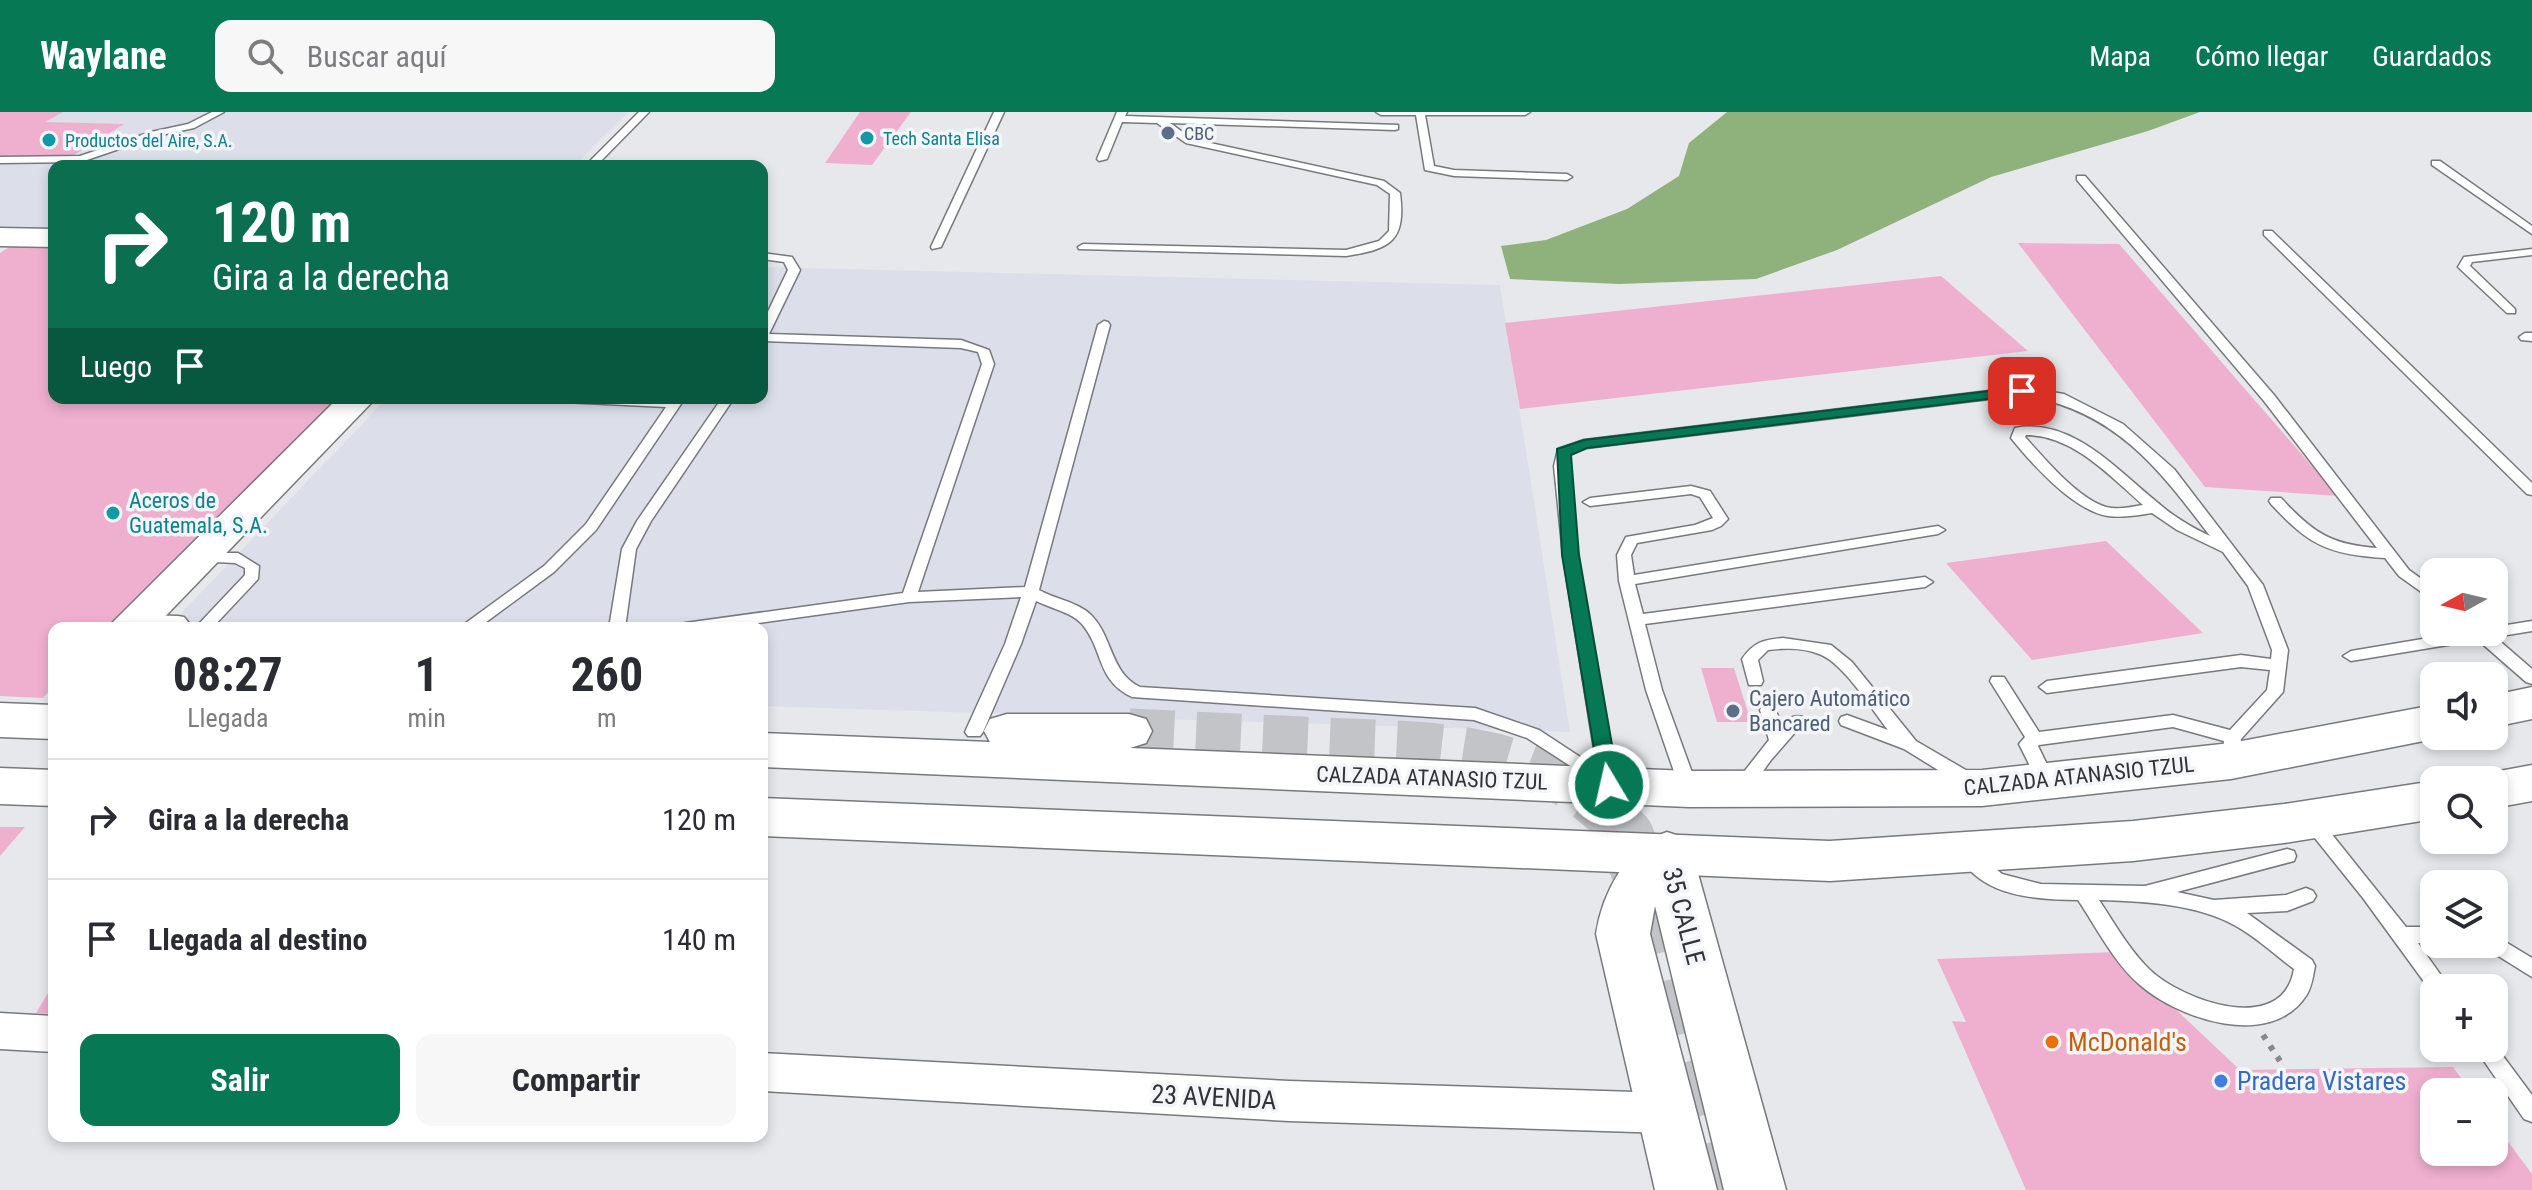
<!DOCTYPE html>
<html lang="es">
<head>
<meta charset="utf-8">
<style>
	:root { --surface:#fff; --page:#f7f7f7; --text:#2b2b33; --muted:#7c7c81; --line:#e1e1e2; --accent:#067954 }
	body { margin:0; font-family:"Roboto Condensed",sans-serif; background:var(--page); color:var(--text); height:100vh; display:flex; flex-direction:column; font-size:30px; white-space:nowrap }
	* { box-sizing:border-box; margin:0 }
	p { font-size:26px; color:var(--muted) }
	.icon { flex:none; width:44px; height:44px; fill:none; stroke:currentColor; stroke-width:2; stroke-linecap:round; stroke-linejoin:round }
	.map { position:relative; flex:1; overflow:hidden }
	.panel { position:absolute; left:48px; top:510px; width:720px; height:520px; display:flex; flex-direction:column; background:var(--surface); border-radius:16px; box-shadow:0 4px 12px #0003 }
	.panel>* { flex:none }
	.hud { position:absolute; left:48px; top:48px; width:720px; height:244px; border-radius:16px; box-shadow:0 4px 12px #0003; background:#0b6e4f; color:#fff; overflow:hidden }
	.needle { width:52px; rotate:262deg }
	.fabs { position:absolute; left:2420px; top:446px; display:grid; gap:16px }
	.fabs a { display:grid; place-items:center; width:88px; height:88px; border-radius:16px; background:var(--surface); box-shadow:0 4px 12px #0003; font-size:40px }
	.pin { position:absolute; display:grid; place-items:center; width:68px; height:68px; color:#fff; margin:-34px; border-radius:16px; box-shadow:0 4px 12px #0006 }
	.me { position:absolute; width:88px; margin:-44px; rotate:351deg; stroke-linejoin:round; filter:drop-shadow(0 0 6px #0008) }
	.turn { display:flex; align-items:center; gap:28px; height:168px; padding:0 32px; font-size:36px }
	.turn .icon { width:104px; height:104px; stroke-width:2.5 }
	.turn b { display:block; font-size:56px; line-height:68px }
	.then { display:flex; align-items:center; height:76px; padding:0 32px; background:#0003; gap:16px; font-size:30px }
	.eta { display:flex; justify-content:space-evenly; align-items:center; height:136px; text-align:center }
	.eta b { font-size:48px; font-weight:700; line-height:56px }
	.action { display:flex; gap:16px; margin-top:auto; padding:16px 32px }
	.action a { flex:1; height:92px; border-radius:16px; background:var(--accent); color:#fff; font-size:32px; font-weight:700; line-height:92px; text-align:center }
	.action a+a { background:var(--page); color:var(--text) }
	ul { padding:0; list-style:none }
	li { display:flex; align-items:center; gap:24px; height:120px; padding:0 32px; border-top:2px solid var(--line) }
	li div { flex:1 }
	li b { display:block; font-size:30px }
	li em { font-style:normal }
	header { display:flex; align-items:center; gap:48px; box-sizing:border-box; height:112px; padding:0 40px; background:var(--accent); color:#fff }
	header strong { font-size:38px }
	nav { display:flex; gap:44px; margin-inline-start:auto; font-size:28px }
	.search { width:560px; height:72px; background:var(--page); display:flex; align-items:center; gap:20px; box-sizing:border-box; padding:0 28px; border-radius:16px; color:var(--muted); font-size:30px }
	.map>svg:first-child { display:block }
</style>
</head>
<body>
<header>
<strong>Waylane</strong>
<div class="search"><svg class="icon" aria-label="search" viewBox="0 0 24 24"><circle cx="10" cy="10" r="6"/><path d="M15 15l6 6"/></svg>Buscar aquí</div>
<nav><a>Mapa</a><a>Cómo llegar</a><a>Guardados</a></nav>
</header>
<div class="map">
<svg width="2532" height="1078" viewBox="0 0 2532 1078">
	<rect width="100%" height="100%" fill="#e7e8ec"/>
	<g fill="#dcdeea">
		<polygon points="0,0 629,0 574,54 54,54 54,124 0,123"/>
		<polygon points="762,155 1500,173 1570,620 762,594 762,516 167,516 387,286 762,286"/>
	</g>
	<polygon fill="#8fb17c" points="1727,0 2200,0 2148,19 1991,65 1837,138 1756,167 1619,172 1510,167 1501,134 1546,128 1627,97 1679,64 1689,31"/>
	<g fill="#efb0cf">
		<polygon points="0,0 63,0 45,10 124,12 69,46 0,44"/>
		<polygon points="860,0 911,0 872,53 825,51"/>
		<polygon points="19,129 54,130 54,286 339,286 112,516 54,516 54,574 43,586 0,584 0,141"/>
		<polygon points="2018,131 2119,132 2338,384 2205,375"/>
		<polygon points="1941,164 2028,239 1520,297 1505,211"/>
		<polygon points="2106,429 2203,521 2032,548 1946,451"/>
		<polygon points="1701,556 1734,556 1751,610 1717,610"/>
		<polygon points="0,715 25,715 0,744"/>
		<polygon points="2115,840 2240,958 2453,955 2471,980 2434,980 2434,1040 2494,1040 2494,1011 2532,1062 2532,1078 2026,1078 1952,909 1966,910 1937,847"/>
		<polygon points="54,871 54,902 36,901"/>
	</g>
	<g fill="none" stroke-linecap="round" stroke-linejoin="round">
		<path stroke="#c3c4c7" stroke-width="45" stroke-dasharray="45 22" stroke-linecap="butt" d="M1129,619C1194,622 1258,625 1323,628C1432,633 1535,628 1616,713"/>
		<polyline stroke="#c3c4c7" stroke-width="56" stroke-dasharray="56 28" stroke-linecap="butt" points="1614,711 1626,724 1657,808 1725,1078"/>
		<g stroke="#78797d" stroke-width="3">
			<g id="lane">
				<polygon points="212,0 224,0 194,16 157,24 81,50 0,51 0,45 80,44 151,20 188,12"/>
				<polygon points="639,0 649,0 596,54 585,54"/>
				<polygon points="994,0 1004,0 941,135 932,137 931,135"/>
				<path d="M1117,0H1127L1125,4L1398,13V17L1395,18L1170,11L1192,27L1384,69L1400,81C1406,129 1391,137 1346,144L1079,137L1078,135L1083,132L1346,138L1379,129L1389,119L1390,82L1377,73L1186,31L1157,11L1122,10L1107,47L1099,49L1097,47Z"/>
				<polygon points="1376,0 1530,0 1525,3 1425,3 1434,54 1454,58 1567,62 1572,65 1567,68 1454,64 1425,58 1416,3 1381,3"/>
				<polygon points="2432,49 2440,49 2532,114 2532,122 2432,53"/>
				<path d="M2077,64H2085L2274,283L2409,458L2434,476V489L2399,464L2385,446C2328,442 2310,434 2271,392L2269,389L2271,386H2281C2312,420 2331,433 2377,436L2264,289L2077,68Z"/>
				<polygon points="2264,119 2272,119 2532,371 2532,383 2527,382 2264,123"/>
				<polygon points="2532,137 2532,143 2472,150 2470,154 2515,197 2515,201 2507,201 2458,155 2464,145"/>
				<path d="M762,141L792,145L800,158L769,222L961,228L989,238L994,252L918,480L1025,475L1098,213L1104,209L1108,210L1110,213L1039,478C1055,487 1078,490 1091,503C1113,525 1110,561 1140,575L1475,596L1539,618L1597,656L1563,443L1554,354L1558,337L1584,328L2022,275L2064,282L2123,312L2174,357L2263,473L2288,538L2283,580L2241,627L2237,654H2225L2222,649L2224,629L2173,615L2039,633L2038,634L2055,669L2052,674H2040L2019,632L2025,625L1990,569L1992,565H2004L2039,620L2173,603L2230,618L2267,578L2270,558L2241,555L2047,581L2039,575L2047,569L2241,543L2271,547L2272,538L2248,474L2223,440L2177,418L2152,401C2138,403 2123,406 2108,404C2074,399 2032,352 2011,326L2015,316C2072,305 2118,359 2158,391C2174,405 2191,415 2210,424C2157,354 2114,298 2022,283L1586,336L1569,342L1568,354L1577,443L1618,673L1615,678H1603L1600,673L1527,626L1474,608L1132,585C1096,568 1104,538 1082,512C1071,500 1050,496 1036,489L1021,532L983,620L980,624H968L965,620L1005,532L1021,485L909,490L723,516H677L685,511L903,481L982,252L978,240L961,236L762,229V212L788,158L784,150L762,147ZM2026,323C2073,323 2110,364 2143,393C2131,395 2118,398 2106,395C2077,386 2045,347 2025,325Z"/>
				<polygon points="2525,221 2532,221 2532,229 2521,228 2519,225"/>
				<polygon points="558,286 685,286 596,418 554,460 478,516 459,516 544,454 586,412 666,295 564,290"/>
				<polygon points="722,286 734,286 651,409 636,437 625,516 609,516 622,437 637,409"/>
				<polygon points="1691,374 1710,379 1728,407 1721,414 1712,418 1637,431 1631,443 1634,463 1938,414 1945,418 1938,422 1635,472 1643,502 1925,465 1933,470 1925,475 1645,512 1662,578 1698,677 1695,682 1683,682 1680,677 1646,578 1619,469 1617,443 1626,425 1695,413 1713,406 1700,385 1691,382 1590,394 1583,390 1590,386"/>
				<polygon points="202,441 238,441 259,454 258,467 212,516 195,516 245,463 245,456 235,451 197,449 195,446"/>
				<polygon points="142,503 178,504 184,505 193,516 136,512 134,508 136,504"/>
				<polygon points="2532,509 2532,519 2495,525 2532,557 2532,572 2526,570 2478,528 2351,549 2343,544 2351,539 2464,520 2494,520 2494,515"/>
				<path d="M1783,526L1831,533L1852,550L1916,629L1976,664L1979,669L1976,674H1964L1904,637L1841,613L1839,609L1841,605L1847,603L1888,618C1872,598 1843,550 1819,542C1804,536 1783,536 1768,538L1758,548L1763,569L1761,573H1749L1742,547C1754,530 1763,528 1783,526Z"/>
				<path d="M1768,592L1774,594L1782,614C1789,607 1793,602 1803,605L1805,609L1771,648L1748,680H1736L1733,675L1736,670L1769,628L1760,598L1762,594Z"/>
				<polygon points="2312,703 2318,705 2406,815 2434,815 2434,831 2418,831 2450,876 2434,876 2433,882 2363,786 2306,715 2303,710 2306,705"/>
				<path d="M2287,737L2294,739L2296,744L2294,749L2177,780L2214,788L2286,783L2306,776L2313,779L2316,784L2313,789L2287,799L2247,801L2312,848L2315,854C2313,864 2312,875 2306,884C2270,938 2179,907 2140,873C2114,851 2097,816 2078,788C2039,788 1983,785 1961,746L1963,741L1970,739L1977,741L2002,762L2041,772L2145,774ZM2099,788C2141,789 2197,792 2234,813C2255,824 2275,843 2294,857C2283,925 2183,889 2150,858C2130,839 2115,812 2099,788Z"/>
				<polygon points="2494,823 2532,846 2532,865 2487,837 2485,832 2494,832"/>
				<polygon points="2494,932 2532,983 2532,1010 2524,1007 2475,936 2494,936"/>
			</g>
		</g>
		<g stroke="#78797d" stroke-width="3">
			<g id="street">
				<polygon points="0,901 54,904 54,940 0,937"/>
				<polygon points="762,941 1289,969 1667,981 1682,987 1689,1001 1682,1015 1667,1021 1289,1009 762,979"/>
			</g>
		</g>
		<g stroke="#78797d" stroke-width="3">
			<g id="secondary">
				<polygon points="0,116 54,117 54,135 0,134"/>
				<polygon points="338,286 376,286 154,516 107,516"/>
				<path d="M1667,720L1685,726L1692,740L1786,1078H1724L1655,794L1650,822L1717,1078H1655L1596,822C1602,782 1627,733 1667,720Z"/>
			</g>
		</g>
		<g stroke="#78797d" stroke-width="3">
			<g id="primary">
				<polygon points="2532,575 2532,607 2494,615 2494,583"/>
				<polygon points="0,591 54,593 54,627 0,625"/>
				<polygon points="2434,593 2434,624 2443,624 2434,627 2231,667 1982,694 1689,695 762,655 762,621 990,630 984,619 990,607 1007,602 1129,602 1146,607 1152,619 1146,631 1130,636 1689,659 1982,658 2231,631"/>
				<polygon points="2532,653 2532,689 2494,696 2494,668 2475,668 2494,660"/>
				<polygon points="0,656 54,658 54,694 0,692"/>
				<polygon points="2434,669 2434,707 2284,731 2133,749 1830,769 762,724 762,686 1830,729 2133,709 2284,692"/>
			</g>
		</g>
		<polyline stroke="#88888b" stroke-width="6" stroke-dasharray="5 8" stroke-linecap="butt" points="2263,923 2284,955"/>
		<use href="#lane" fill="#fff" fill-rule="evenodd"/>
		<use href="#street" fill="#fff" fill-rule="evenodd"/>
		<use href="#secondary" fill="#fff" fill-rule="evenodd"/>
		<use href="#primary" fill="#fff" fill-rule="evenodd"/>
	</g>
	<polygon fill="#067954" stroke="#044f37" stroke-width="2" points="2022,275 2028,276 2028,282 1587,336 1571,343 1579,443 1619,673 1616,679 1601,679 1562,443 1557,337 1584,328"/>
	<g fill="#5c6f8a" stroke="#f4f5f9" stroke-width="3">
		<circle cx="1168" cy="21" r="8"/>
		<circle cx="1733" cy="599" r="8"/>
	</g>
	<g fill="#0f9aa8" stroke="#f4f5f9" stroke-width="3">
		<circle cx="867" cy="26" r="8"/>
		<circle cx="49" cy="28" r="8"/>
		<circle cx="113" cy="401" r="8"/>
	</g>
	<circle fill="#e8710a" stroke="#f4f5f9" stroke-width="3" cx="2052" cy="930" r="8"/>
	<circle fill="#3f7fe0" stroke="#f4f5f9" stroke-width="3" cx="2221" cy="969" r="8"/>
	<g text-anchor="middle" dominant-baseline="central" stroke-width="7" stroke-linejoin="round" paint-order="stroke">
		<g font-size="18" fill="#4e5e75" stroke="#f4f5f9" text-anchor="start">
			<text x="1184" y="21">CBC</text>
		</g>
		<g font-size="18" fill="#0d838f" stroke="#f4f5f9" text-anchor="start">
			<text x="883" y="26">Tech Santa Elisa</text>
			<text x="65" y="28">Productos del Aire, S.A.</text>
		</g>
		<g font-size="22" fill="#0d838f" stroke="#f4f5f9" text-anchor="start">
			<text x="129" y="388">Aceros de<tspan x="129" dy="25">Guatemala, S.A.</tspan></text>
		</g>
		<g font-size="22" fill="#4e5e75" stroke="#f4f5f9" text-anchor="start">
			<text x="1749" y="586">Cajero Automático<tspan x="1749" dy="25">Bancared</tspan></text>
		</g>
		<g font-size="22" fill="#333335" stroke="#f4f5f9">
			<text transform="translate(2079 664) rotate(-6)">CALZADA ATANASIO TZUL</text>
			<text transform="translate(1432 666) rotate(2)">CALZADA ATANASIO TZUL</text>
		</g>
		<g font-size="26" fill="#333335" stroke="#f4f5f9">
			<text transform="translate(1684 804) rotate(75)">35 CALLE</text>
			<text transform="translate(1214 985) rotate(3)">23 AVENIDA</text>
		</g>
		<g font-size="26" fill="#c56008" stroke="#f4f5f9" text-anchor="start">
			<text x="2068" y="930">McDonald's</text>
		</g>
		<g font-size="26" fill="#366cbe" stroke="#f4f5f9" text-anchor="start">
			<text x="2237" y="969">Pradera Vistares</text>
		</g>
	</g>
</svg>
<div class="fabs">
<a><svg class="needle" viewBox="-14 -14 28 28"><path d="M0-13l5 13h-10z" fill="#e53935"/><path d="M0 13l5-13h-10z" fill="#7c7c81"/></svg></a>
<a><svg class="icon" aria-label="sound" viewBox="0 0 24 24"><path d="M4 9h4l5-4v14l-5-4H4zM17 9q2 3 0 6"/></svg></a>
<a><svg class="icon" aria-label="search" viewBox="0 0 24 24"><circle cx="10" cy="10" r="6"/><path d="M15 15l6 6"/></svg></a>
<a><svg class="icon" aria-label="layers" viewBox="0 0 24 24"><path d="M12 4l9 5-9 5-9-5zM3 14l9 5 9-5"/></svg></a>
<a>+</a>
<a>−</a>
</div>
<div class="pin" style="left:2022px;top:279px;background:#d93025"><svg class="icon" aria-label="arrive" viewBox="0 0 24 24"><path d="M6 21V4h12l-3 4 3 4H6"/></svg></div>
<svg class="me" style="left:1609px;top:673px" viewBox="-20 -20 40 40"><circle r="17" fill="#067954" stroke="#fff" stroke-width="3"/><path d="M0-11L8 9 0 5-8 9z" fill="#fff"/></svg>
<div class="hud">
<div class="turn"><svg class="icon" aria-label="right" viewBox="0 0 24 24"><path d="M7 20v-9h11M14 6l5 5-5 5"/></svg><div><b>120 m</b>Gira a la derecha</div></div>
<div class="then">Luego<svg class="icon" aria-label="arrive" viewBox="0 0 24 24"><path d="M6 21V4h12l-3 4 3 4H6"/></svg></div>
</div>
<section class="panel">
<div class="eta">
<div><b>08:27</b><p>Llegada</p></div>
<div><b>1</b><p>min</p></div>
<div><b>260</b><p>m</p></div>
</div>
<ul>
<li><svg class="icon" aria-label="right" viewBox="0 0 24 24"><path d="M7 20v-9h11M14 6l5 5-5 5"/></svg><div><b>Gira a la derecha</b></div><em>120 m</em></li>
<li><svg class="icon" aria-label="arrive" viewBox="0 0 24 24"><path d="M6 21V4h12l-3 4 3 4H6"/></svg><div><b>Llegada al destino</b></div><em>140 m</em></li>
</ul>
<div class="action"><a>Salir</a><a>Compartir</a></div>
</section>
</div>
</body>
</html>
